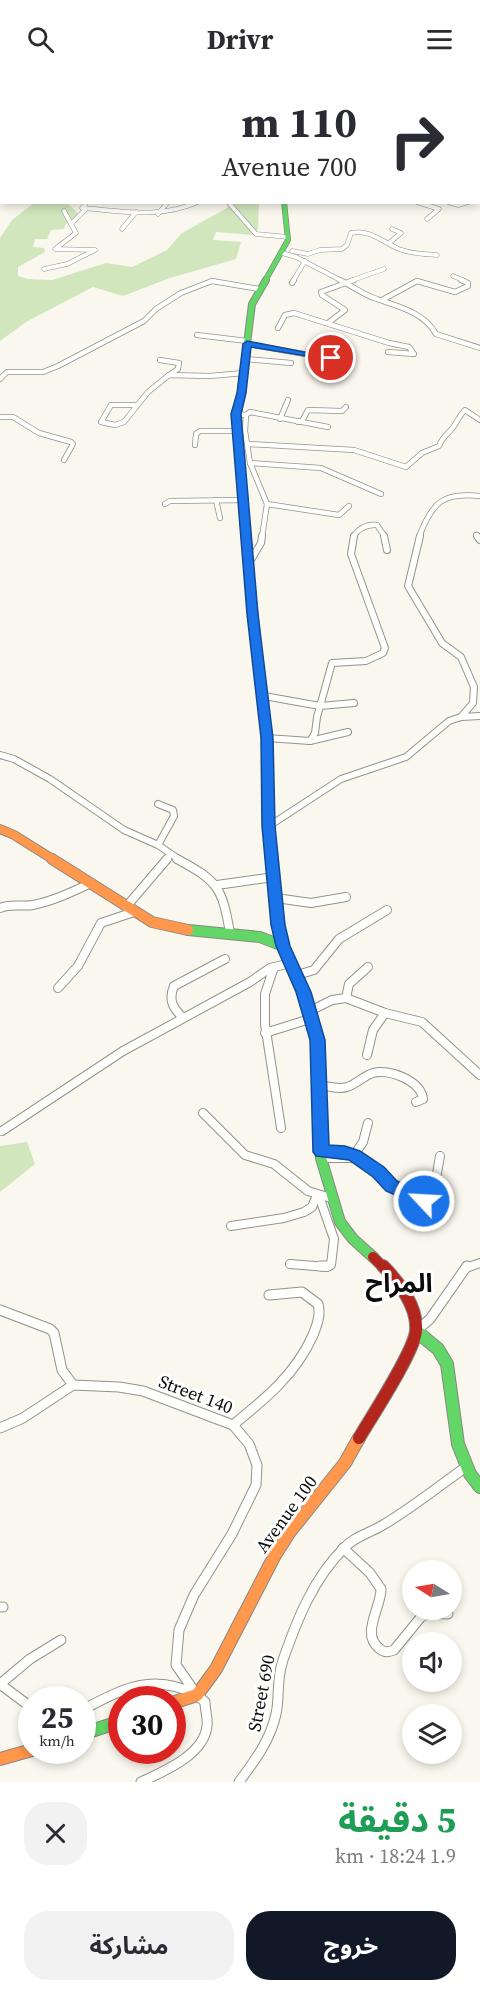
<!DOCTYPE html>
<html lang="ar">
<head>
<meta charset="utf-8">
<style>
	:root { --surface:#fff; --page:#f2f2f3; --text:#2b2b33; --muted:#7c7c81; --accent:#111827 }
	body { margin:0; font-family:"Source Serif 4","Noto Sans Arabic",serif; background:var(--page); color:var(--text); direction:rtl; height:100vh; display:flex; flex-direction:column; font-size:22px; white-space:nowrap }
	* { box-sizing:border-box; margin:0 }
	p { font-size:20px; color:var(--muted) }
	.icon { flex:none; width:33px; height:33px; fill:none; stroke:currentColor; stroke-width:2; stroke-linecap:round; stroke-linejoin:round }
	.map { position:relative; height:1704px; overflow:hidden; direction:ltr }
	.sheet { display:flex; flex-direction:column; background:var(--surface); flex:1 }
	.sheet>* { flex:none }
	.guide { position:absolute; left:0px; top:0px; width:480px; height:126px; box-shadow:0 3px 9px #0003; direction:rtl; background:#fff; color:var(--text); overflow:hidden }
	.needle { width:39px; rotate:281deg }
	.fabs { position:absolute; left:402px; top:1482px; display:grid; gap:12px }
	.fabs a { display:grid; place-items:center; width:60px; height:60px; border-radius:50%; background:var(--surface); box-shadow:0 3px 9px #0003; font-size:30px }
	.speed { position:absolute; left:18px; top:1608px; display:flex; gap:12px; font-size:30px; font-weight:700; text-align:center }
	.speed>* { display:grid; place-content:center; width:78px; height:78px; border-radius:50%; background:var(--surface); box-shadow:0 3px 9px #0003; line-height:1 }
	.speed small { font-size:15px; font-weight:400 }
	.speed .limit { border:9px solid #d22; background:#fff; color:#111 }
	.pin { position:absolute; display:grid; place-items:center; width:51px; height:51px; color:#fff; margin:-26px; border:3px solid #fff; border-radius:50%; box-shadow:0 2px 6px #0007 }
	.me { position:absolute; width:66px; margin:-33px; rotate:295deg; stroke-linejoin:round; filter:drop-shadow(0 0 4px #0008) }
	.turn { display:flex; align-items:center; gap:21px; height:126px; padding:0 24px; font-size:27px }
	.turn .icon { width:78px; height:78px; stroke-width:2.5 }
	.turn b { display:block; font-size:42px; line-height:51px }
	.round { display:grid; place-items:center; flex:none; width:63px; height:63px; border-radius:24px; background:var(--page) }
	.head { display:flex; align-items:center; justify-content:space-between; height:102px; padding:0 24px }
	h1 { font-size:36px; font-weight:700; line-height:45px; color:#1e9e55 }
	.cta { display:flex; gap:12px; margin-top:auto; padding:12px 24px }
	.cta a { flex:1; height:69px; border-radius:24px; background:var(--accent); color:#fff; font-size:24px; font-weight:700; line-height:69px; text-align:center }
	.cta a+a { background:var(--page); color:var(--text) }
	header { display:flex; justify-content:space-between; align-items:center; height:78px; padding:0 24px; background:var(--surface); font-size:27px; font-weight:700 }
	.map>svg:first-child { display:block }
</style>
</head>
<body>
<header><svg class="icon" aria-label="menu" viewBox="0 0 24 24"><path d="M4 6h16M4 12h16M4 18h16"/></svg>Drivr<svg class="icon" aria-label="search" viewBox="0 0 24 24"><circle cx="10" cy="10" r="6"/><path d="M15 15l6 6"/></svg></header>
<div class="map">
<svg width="480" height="1704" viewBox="0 0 480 1704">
	<rect width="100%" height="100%" fill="#faf8ee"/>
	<g fill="#d1e6bc">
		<polygon points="34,125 67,125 79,136 66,146 64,151 51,152 47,161 35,161 33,169 44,170 45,174 18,189 18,198 28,201 52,202 106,185 132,189 167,172 182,155 227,130 232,125 259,125 258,151 254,157 216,154 213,162 241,164 236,181 170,200 123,218 93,209 26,244 0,263 0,160 12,142"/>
		<polygon points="27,1064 35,1086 0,1114 0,1068"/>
	</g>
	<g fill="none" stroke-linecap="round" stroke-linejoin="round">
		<g stroke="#93928d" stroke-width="5">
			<g id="street-far4">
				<path d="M87,124L82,130C123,133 159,141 198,124"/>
				<polyline points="228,124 256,156 288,159"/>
				<polyline points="417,124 439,131 427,141"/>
				<polyline points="448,124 458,127 468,124"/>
				<polyline points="64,133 71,146"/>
				<polyline points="158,136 168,124"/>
				<polyline points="122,151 136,134"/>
				<polyline points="389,165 401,155 392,151"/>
				<path d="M292,173L308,176L320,172L342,171L347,167L351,155C371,151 382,164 399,171C411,176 424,176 437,177"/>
				<polyline points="282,175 296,179 342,203"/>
				<polyline points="44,191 67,186 95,172 55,171 76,155 71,146 85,132"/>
				<polyline points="453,198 465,203"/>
				<polyline points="211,203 214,203"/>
				<polyline points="293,203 305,183"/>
				<polyline points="350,203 384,191"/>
			</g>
		</g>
		<g stroke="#93928d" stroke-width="6">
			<g id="street-far3">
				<path d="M340,202C352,208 364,217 377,221C399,229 424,234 436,256L480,270"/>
				<polyline points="292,205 294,202"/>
				<polyline points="382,222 417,203 455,214 468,208 468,205 461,202"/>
				<polyline points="328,245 345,232 322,217 321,214 354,202"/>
				<polyline points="278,250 285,237 294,235 389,265 409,269 414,276 388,274"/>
				<polyline points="197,257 247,263"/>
				<polyline points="247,266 333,281 327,287"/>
				<polyline points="246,281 291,285"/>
				<polyline points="160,282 179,285 178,291 169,297"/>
				<polyline points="0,301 7,294 43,294 58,288 144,243 156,231 181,215 212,203 259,211"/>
				<polyline points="137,327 111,327 101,344 115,347 124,344 148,314 169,297 210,298 244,295"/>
				<polyline points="236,336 246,337 245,353 250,385 267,426 262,459"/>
				<polyline points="246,337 250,334 328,349"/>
				<polyline points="0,339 13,339 39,355 71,364 73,366 64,382"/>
				<polyline points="280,341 288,322"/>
				<polyline points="298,344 302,343 308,332 342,333 346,329"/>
				<path d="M248,366L354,372L406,389L422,375L439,368C443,357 449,356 454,348C458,342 459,338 465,332L480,342"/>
				<polyline points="195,367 196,356 200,353 236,353"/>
				<polyline points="250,385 321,390 381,416"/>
				<polyline points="216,422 220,440"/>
				<polyline points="165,426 170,423 244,422"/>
				<polyline points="267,426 339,437 349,428"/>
				<polyline points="476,457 478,459"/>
				<path d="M353,459C359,450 366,446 377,447L385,459"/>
				<path d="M419,459C432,424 443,414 480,418"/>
			</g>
		</g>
		<g stroke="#93928d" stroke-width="8">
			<g id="street-far2">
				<polyline points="384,458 387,472"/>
				<polyline points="420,458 408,508 442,565 461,579 474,609 473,625 461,639"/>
				<polyline points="477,458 480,462"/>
				<polyline points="248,487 261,465 262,458"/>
				<polyline points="264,618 320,628 354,625"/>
				<polyline points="267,660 310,663 315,655 317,639 332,585 366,583 383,575 385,570 351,476 354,458"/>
				<polyline points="310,663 348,654"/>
				<polyline points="0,677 14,681 50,701 124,752 158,767 180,782"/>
				<polyline points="158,726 173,732 174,738 158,767"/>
				<polyline points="269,748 341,701 406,679 449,643 461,639 480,638"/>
				<polyline points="166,782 170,777"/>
			</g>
		</g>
		<g stroke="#93928d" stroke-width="10">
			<g id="street-far1">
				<path d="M177,781C218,803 222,809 230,855"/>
				<polyline points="217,807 274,799"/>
				<polyline points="276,820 311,825 346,819"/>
				<polyline points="126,829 167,781"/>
				<path d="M0,830C11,825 22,829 33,827C53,823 72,814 91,805"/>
				<polyline points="274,889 265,916 265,946 281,1050"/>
				<polyline points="297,897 314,892 339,861 387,832"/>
				<polyline points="58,910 78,888 101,845 134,834"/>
				<polyline points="346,920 349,906 368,889"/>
				<polyline points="310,933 332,922 346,920 385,935 422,944 480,997"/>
				<path d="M183,940C173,930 168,922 174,908L225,881"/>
				<polyline points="265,955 313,940"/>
				<polyline points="367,977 373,952 385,935"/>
				<path d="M319,1007C328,1008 338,1012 347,1009C357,1006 363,998 373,995C389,990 421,1003 423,1021L416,1024"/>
				<polyline points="203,1035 245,1077 274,1086 308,1113 331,1120"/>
				<polyline points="2,1053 123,973 250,904 270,890 291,885"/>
				<polyline points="321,1074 345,1074 354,1077 378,1094 392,1108 427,1124 433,1118 440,1078"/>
				<polyline points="321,1080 352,1080"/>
				<polyline points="352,1080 363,1064 368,1045"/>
				<polyline points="231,1148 284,1140 304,1134 312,1129 317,1117"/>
				<polyline points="290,1186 327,1189 331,1187 334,1161 319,1118"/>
				<polyline points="466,1190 480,1185"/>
			</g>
		</g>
		<g stroke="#93928d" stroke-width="11">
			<g id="street">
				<polyline points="320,1188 328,1188"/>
				<polyline points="0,1232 50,1251 54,1255 62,1292 73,1307"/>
				<polyline points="416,1253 430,1241 467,1188"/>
				<path d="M233,1347C265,1321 296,1296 313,1257C317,1247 321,1237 318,1226L302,1214L269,1217"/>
				<path d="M0,1350L23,1340L73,1307L119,1309L143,1313L233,1347L249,1366L257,1387L256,1407L232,1456L194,1517L179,1552L176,1587L197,1617L205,1624C205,1632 208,1640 207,1648C204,1677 164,1693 141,1704"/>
				<path d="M343,1470L370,1495L381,1511C381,1530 360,1557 380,1571C385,1575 389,1574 394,1572L421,1539L428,1535L448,1536"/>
				<polyline points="0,1529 3,1529"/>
				<polyline points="0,1606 30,1581 61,1562"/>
				<polyline points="0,1606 32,1630"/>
				<path d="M82,1632C123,1611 152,1594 197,1617"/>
				<path d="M239,1704C255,1682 270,1663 276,1636C280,1618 276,1602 283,1582C297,1542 313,1501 344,1470C355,1458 370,1455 383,1447C412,1430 439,1408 466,1389"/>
			</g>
		</g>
		<g stroke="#898884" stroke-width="6">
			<g id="fast-far4">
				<polyline points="130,0 135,2"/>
				<polyline points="265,203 288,162 284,124"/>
			</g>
		</g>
		<g stroke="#898884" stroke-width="8">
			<polyline id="fast-far3" points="246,459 236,353 252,226 266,202"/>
		</g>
		<g stroke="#898884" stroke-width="10">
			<g id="fast-far2">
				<polyline points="246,458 248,485"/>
				<polyline points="268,699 272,782"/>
			</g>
		</g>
		<g stroke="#898884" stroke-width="12">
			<g id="fast-far1">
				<polyline points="272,781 278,847 283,868 303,914 318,962 321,1080 340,1144 353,1161 373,1179"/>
				<polyline points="188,852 260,859 283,868"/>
			</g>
		</g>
		<g stroke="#898884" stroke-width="14">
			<g id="fast">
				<polyline points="416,1253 438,1271 447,1286 458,1366 470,1396 480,1409"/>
				<polyline points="82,1656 122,1643"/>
			</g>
		</g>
		<g stroke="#898884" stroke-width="10">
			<polyline id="slow-far2" points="0,751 14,757 54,782"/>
		</g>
		<g stroke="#898884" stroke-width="12">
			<polyline id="slow-far1" points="52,781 152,844 188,852"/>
		</g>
		<g stroke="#898884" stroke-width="14">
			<g id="slow">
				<polyline points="172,1625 197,1617 216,1591 275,1477 289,1455 345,1385 359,1360"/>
				<polyline points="0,1681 32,1672"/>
			</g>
		</g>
		<g stroke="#898884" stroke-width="10">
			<polyline id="jam-far2" points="248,485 267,660 268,699"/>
		</g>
		<g stroke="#898884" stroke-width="12">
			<polyline id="jam-far1" points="373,1179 384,1190"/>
		</g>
		<g stroke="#898884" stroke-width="14">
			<path id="jam" d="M359,1360C372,1338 414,1274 416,1253C418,1229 399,1204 383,1188"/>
		</g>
		<use href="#street-far4" stroke="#fefefc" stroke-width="4"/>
		<use href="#street-far3" stroke="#fefefc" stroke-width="4.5"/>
		<use href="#street-far2" stroke="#fefefc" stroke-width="6"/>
		<use href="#street-far1" stroke="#fefefc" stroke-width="8"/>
		<use href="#street" stroke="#fefefc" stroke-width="9"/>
		<use href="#fast-far4" stroke="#63d668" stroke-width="4.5"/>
		<use href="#fast-far3" stroke="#63d668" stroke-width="6"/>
		<use href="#fast-far2" stroke="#63d668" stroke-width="8"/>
		<use href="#fast-far1" stroke="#63d668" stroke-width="10"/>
		<use href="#fast" stroke="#63d668" stroke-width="12"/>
		<use href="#slow-far2" stroke="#ff974d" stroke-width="8"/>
		<use href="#slow-far1" stroke="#ff974d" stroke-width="10"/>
		<use href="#slow" stroke="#ff974d" stroke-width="12"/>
		<use href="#jam-far2" stroke="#b3261e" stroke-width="8"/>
		<use href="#jam-far1" stroke="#b3261e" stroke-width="10"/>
		<use href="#jam" stroke="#b3261e" stroke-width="12"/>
	</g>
	<polygon fill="#1a73e8" stroke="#114b97" stroke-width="1.5" points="247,263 335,280 331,282 251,269 246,315 241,336 258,536 273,660 275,748 285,847 290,868 311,914 325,962 329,1067 345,1068 360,1073 384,1089 397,1103 430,1118 432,1123 430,1128 424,1130 386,1113 373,1099 349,1082 316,1078 313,1074 310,962 296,914 276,868 271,847 262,748 261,660 247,536 231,336 237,315 243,266"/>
	<g text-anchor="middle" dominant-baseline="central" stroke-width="6" stroke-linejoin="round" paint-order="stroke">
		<g font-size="18" fill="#0b0b0b" stroke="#fff">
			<text transform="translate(196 1316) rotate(21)">Street 140</text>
			<text transform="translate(286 1436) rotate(-54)">Avenue 100</text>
			<text transform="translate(261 1615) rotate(-79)">Street 690</text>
		</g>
		<g font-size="26" font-weight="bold" fill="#0b0b0b" stroke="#fff">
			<text x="399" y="1205">المراح</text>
		</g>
	</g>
</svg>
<div class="fabs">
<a><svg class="needle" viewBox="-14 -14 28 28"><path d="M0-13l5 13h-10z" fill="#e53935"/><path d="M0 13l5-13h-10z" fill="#7c7c81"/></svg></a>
<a><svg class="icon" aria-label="sound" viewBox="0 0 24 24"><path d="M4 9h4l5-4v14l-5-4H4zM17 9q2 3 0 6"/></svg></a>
<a><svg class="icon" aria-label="layers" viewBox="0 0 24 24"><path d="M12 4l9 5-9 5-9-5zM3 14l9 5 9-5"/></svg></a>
</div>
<div class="speed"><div>25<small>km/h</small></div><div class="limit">30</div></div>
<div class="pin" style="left:331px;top:280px;background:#d93025"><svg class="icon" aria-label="arrive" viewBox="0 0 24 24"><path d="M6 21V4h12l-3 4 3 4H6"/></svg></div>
<svg class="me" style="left:424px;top:1123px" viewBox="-20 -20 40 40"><circle r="17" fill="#1a73e8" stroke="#fff" stroke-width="3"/><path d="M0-11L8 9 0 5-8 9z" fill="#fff"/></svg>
<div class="guide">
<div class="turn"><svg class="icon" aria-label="right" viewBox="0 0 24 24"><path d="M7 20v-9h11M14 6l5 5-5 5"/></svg><div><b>110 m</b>Avenue 700</div></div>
</div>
</div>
<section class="sheet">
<div class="head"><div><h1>5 دقيقة</h1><p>1.9 km · 18:24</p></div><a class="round"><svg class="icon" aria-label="close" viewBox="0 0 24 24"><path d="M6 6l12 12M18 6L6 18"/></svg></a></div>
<div class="cta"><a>خروج</a><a>مشاركة</a></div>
</section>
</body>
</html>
